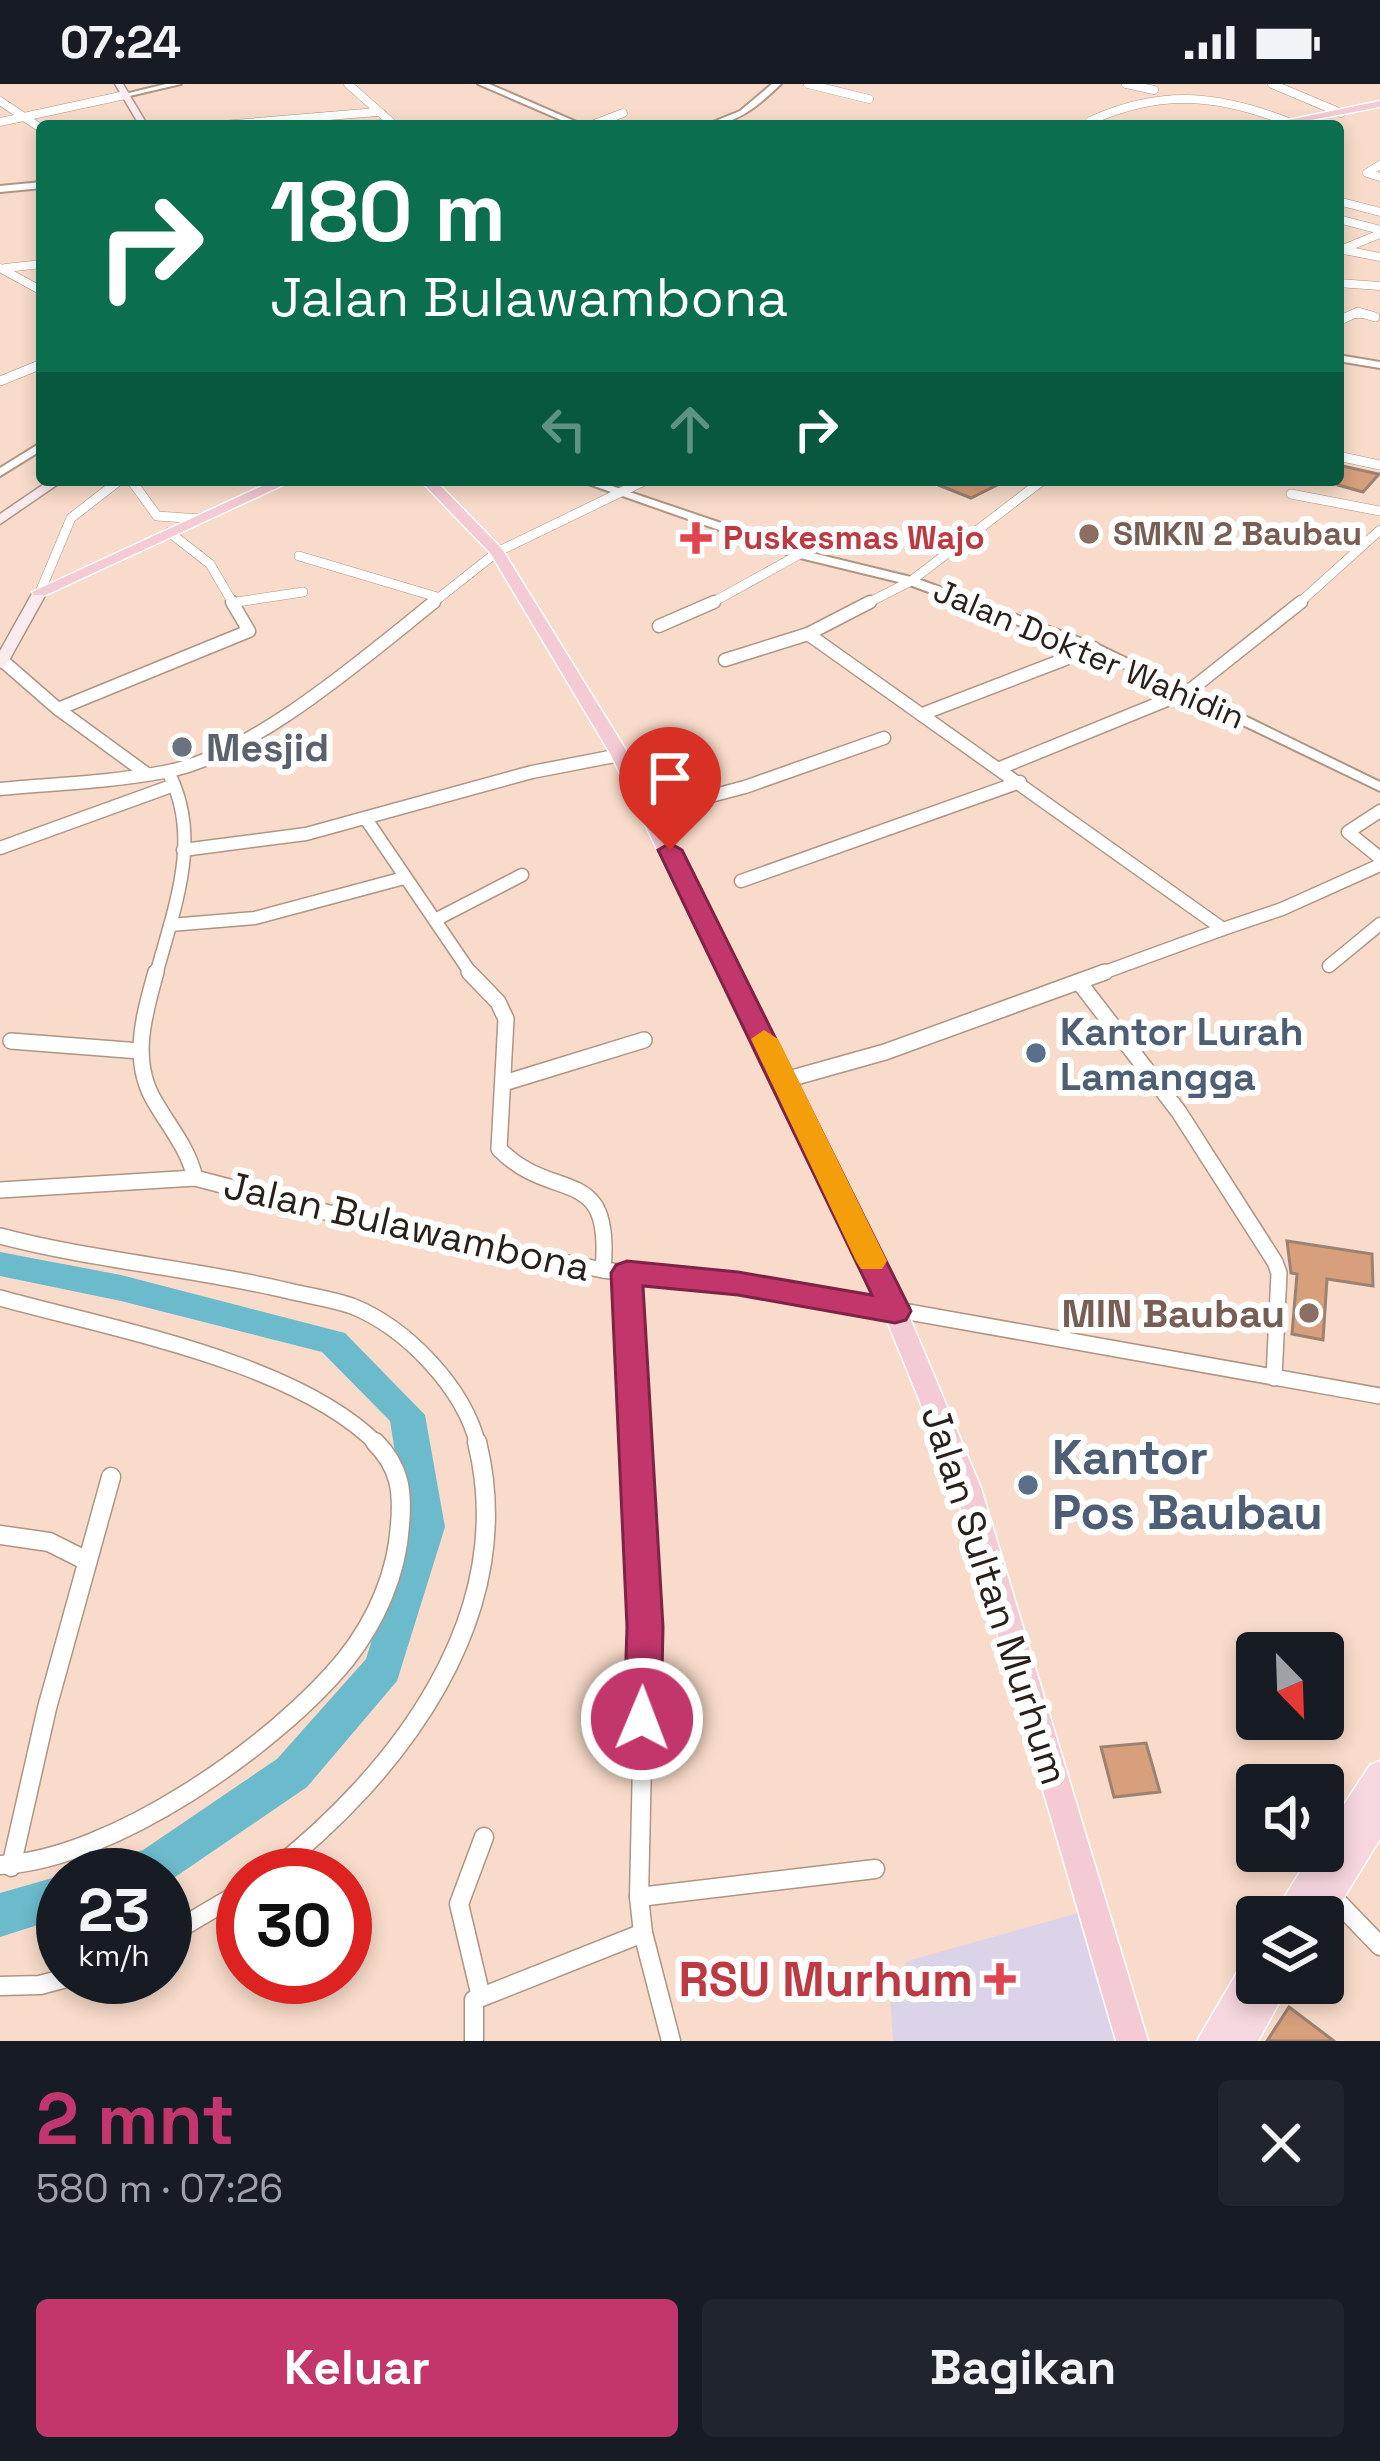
<!DOCTYPE html>
<html lang="id">
<head>
<meta charset="utf-8">
<style>
	:root { --surface:#171b24; --page:#20242c; --text:#f1f3f6; --muted:#9ea1a6; --accent:#c2366c }
	body { margin:0; font-family:"Space Grotesk",sans-serif; background:var(--page); color:var(--text); height:100vh; display:flex; flex-direction:column; font-size:45px; white-space:nowrap }
	* { box-sizing:border-box; margin:0 }
	p { font-size:39px; color:var(--muted) }
	.icon { flex:none; width:66px; height:66px; fill:none; stroke:currentColor; stroke-width:2; stroke-linecap:round; stroke-linejoin:round }
	.map { position:relative; height:1957px; overflow:hidden }
	.details { display:flex; flex-direction:column; background:var(--surface); flex:1 }
	.details>* { flex:none }
	.banner { position:absolute; left:36px; top:36px; width:1308px; height:366px; border-radius:12px; box-shadow:0 6px 18px #0003; background:#0b6e4f; color:#fff; overflow:hidden }
	.needle { width:78px; rotate:157deg }
	.fabs { position:absolute; left:1236px; top:1548px; display:grid; gap:24px }
	.fabs a { display:grid; place-items:center; width:108px; height:108px; border-radius:12px; background:var(--surface); box-shadow:0 6px 18px #0003; font-size:60px }
	.speed { position:absolute; left:36px; top:1764px; display:flex; gap:24px; font-size:60px; font-weight:700; text-align:center }
	.speed>* { display:grid; place-content:center; width:156px; height:156px; border-radius:50%; background:var(--surface); box-shadow:0 6px 18px #0003; line-height:1 }
	.speed small { font-size:30px; font-weight:400 }
	.speed .limit { border:18px solid #d22; background:#fff; color:#111 }
	.pin { position:absolute; display:grid; place-items:center; width:102px; height:102px; color:#fff; margin:-123px -51px; border-radius:50% 50% 50% 0; rotate:-45deg; box-shadow:0 0 12px #0007 }
	.pin .icon { rotate:45deg }
	.me { position:absolute; width:132px; margin:-66px; rotate:1deg; stroke-linejoin:round; filter:drop-shadow(0 0 9px #0008) }
	.turn { display:flex; align-items:center; gap:42px; height:252px; padding:0 36px; font-size:54px }
	.turn .icon { width:156px; height:156px; stroke-width:2.5 }
	.turn b { display:block; font-size:84px; line-height:102px }
	.lanes { display:flex; align-items:center; height:114px; padding:0 36px; background:#0003; justify-content:center; gap:60px; direction:ltr }
	.lanes .off { opacity:.35 }
	.round { display:grid; place-items:center; flex:none; width:126px; height:126px; border-radius:12px; background:var(--page) }
	.overview { display:flex; align-items:center; justify-content:space-between; height:204px; padding:0 36px }
	h1 { font-size:72px; font-weight:700; line-height:90px; color:var(--accent) }
	.primary-button { display:flex; gap:24px; margin-top:auto; padding:24px 36px }
	.primary-button a { flex:1; height:138px; border-radius:12px; background:var(--accent); color:#fff; font-size:48px; font-weight:700; line-height:138px; text-align:center }
	.primary-button a+a { background:var(--page); color:var(--text) }
	.status { display:flex; justify-content:space-between; align-items:center; height:84px; padding:0 60px; background:var(--surface); direction:ltr }
	.status svg { height:33px; fill:currentColor }
	.map>svg:first-child { display:block }
</style>
</head>
<body>
<div class="status"><b>07:24</b><svg viewBox="0 0 49 12"><path d="M0 12V9h3v3zM5 12V6h3v6zM10 12V3h3v9zM15 12V0h3v12zM26 1h20v11H26zM47 4h2v5h-2z"/></svg></div>
<div class="map">
<svg width="1380" height="1957" viewBox="0 0 1380 1957">
	<rect width="100%" height="100%" fill="#f8dbca"/>
	<polygon fill="#ddd3e8" points="1082,1828 1119,1957 893,1957 890,1913 907,1877"/>
	<g fill="none" stroke-linecap="round" stroke-linejoin="round">
		<g fill="#6cbbcc" fill-rule="evenodd">
			<polygon points="0,1168 121,1191 345,1249 425,1331 445,1443 397,1597 307,1703 165,1800 165,1791 109,1791 116,1776 143,1766 277,1675 366,1575 407,1443 390,1337 322,1268 121,1217 0,1192"/>
			<polygon points="63,1791 63,1833 0,1853 0,1809"/>
		</g>
	</g>
	<g fill="#d79f7c" stroke="#9c8272" stroke-width="3">
		<polygon points="1338,381 1378,390 1379,390 1363,408 1338,401"/>
		<polygon points="926,396 982,396 997,401 971,414"/>
		<polygon points="1287,1157 1372,1170 1373,1202 1327,1195 1323,1256 1292,1250 1297,1190 1291,1189"/>
		<polygon points="1146,1659 1160,1708 1114,1713 1101,1663"/>
		<polygon points="1289,1923 1334,1957 1267,1957"/>
	</g>
	<g fill="none" stroke-linecap="round" stroke-linejoin="round">
		<g stroke="#af9584" stroke-width="9">
			<g id="minor-far4">
				<polyline points="348,0 391,38 371,42"/>
				<polyline points="808,0 869,15"/>
				<polyline points="1126,0 1154,6"/>
				<polyline points="1272,0 1341,29"/>
				<polyline points="0,17 42,45"/>
				<path d="M1090,37C1160,5 1217,10 1288,38"/>
				<polyline points="0,38 125,11"/>
				<polyline points="210,42 377,28"/>
				<polyline points="589,42 623,29"/>
				<polyline points="1380,81 1367,89 1380,93"/>
				<polyline points="1338,117 1380,128"/>
				<polyline points="1338,135 1380,146"/>
				<polyline points="1344,166 1380,173"/>
				<polyline points="1338,167 1380,150"/>
				<polyline points="0,184 42,207"/>
				<polyline points="5,184 42,180"/>
				<polyline points="1338,199 1380,202"/>
				<polyline points="1353,230 1366,230"/>
			</g>
		</g>
		<g stroke="#af9584" stroke-width="10">
			<g id="minor-far3">
				<polyline points="1338,237 1358,228 1375,233"/>
				<polyline points="0,297 42,280"/>
				<polyline points="1338,372 1380,381"/>
				<polyline points="131,396 157,432 201,435"/>
				<polyline points="1291,410 1380,427"/>
				<polyline points="169,448 210,480 234,521"/>
				<polyline points="299,472 437,513"/>
				<polyline points="40,508 71,434 120,396"/>
				<polyline points="237,518 303,508"/>
				<polyline points="430,521 497,468 646,396"/>
				<polyline points="708,521 800,470"/>
				<polyline points="864,521 911,497 1043,396"/>
				<polyline points="1297,521 1380,446"/>
			</g>
		</g>
		<g stroke="#af9584" stroke-width="15">
			<g id="minor-far2">
				<polyline points="659,542 714,518"/>
				<polyline points="808,550 1223,845 1097,891"/>
				<polyline points="725,576 808,550 870,518"/>
				<polyline points="4,578 58,625 147,690"/>
				<polyline points="58,625 249,547 232,518"/>
				<polyline points="925,629 1094,564"/>
				<polyline points="1000,684 1189,607 1301,518"/>
				<path d="M0,705C54,700 111,698 164,688C251,673 365,573 434,518"/>
				<polyline points="1380,727 1348,748 1380,774"/>
				<polyline points="650,728 745,703 884,654"/>
				<polyline points="366,735 472,891"/>
				<polyline points="0,764 174,701"/>
				<polyline points="183,766 306,750 532,688 620,671"/>
				<polyline points="741,797 1020,698"/>
				<polyline points="435,836 522,791"/>
				<polyline points="170,841 255,834 404,794"/>
				<polyline points="1223,845 1282,825 1380,781"/>
				<polyline points="1329,882 1380,840"/>
				<path d="M156,891C174,824 203,753 168,688"/>
			</g>
		</g>
		<g stroke="#af9584" stroke-width="18">
			<g id="minor-far1">
				<path d="M156,888C144,931 130,977 155,1018C170,1044 188,1064 195,1094"/>
				<path d="M469,888L498,918L506,935L499,1065C554,1121 613,1077 603,1186"/>
				<polyline points="1079,898 1179,1028 1275,1178 1279,1189 1274,1294"/>
				<polyline points="11,957 140,967"/>
				<polyline points="785,996 885,968 1105,888"/>
				<polyline points="504,999 644,956"/>
				<polyline points="0,1106 195,1094 383,1143 603,1186 830,1214 1380,1312"/>
				<path d="M0,1152C95,1177 194,1184 289,1207C310,1212 332,1215 352,1222C407,1244 464,1304 478,1361"/>
				<polyline points="627,1188 636,1361"/>
				<path d="M0,1214C111,1245 297,1278 378,1361"/>
			</g>
		</g>
		<g stroke="#af9584" stroke-width="21">
			<g id="minor">
				<polyline points="636,1358 645,1543 639,1813 643,1849 671,1957"/>
				<polyline points="0,1451 49,1458 87,1477"/>
				<path d="M0,1781C112,1776 276,1661 346,1575C376,1537 397,1490 400,1441C403,1407 400,1383 375,1358"/>
				<polyline points="11,1783 47,1624 111,1393"/>
				<path d="M268,1791C398,1690 520,1532 477,1358"/>
				<polyline points="1328,1808 1380,1862"/>
				<polyline points="639,1813 875,1785"/>
				<polyline points="165,1853 243,1807"/>
				<polyline points="0,1902 40,1901 70,1893"/>
				<polyline points="481,1913 459,1820 484,1753"/>
				<polyline points="474,1957 474,1916 643,1849"/>
			</g>
		</g>
		<g stroke="#af9584" stroke-width="4">
			<g id="tertiary">
				<polygon points="166,0 181,0 125,13 121,11"/>
				<polygon points="478,0 489,0 586,42 575,42"/>
				<path d="M772,0H781C759,21 735,42 703,42L740,27Z"/>
				<polygon points="42,98 42,104 0,108 0,102"/>
				<polygon points="1338,271 1380,278 1380,284 1338,277"/>
				<polygon points="42,358 42,366 0,392 0,384"/>
				<polygon points="577,396 594,396 804,467 915,494 1099,561 1380,698 1380,707 1089,567 907,500 796,473"/>
			</g>
		</g>
		<g stroke="#af9584" stroke-width="3">
			<g id="secondary">
				<polygon points="115,0 123,0 148,42 140,42"/>
				<polygon points="50,396 64,396 0,440 0,430"/>
				<polygon points="40,504 47,508 7,580 0,584 0,567 33,508"/>
			</g>
		</g>
		<g stroke="#fff" stroke-width="3">
			<g id="primary">
				<polygon points="1380,1677 1380,1755 1325,1844 1323,1833 1272,1833 1313,1767 1323,1767 1323,1752 1370,1681"/>
				<polygon points="1257,1868 1257,1899 1290,1899 1258,1957 1197,1957 1246,1873"/>
			</g>
		</g>
		<g stroke="#fff" stroke-width="3">
			<g id="trunk">
				<polygon points="1380,17 1380,23 1280,42 1259,42"/>
				<polygon points="275,396 294,396 46,511 34,511 32,508"/>
				<polygon points="420,396 435,396 502,465 629,671 907,1227 981,1404 1148,1957 1116,1957 955,1404 883,1227 611,671 491,470"/>
			</g>
		</g>
		<use href="#minor-far4" stroke="#fff" stroke-width="8"/>
		<use href="#minor-far3" stroke="#fff" stroke-width="9"/>
		<use href="#minor-far2" stroke="#fff" stroke-width="12"/>
		<use href="#minor-far1" stroke="#fff" stroke-width="15"/>
		<use href="#minor" stroke="#fff" stroke-width="18"/>
		<use href="#tertiary" fill="#fff" fill-rule="evenodd"/>
		<use href="#secondary" fill="#fbebef" fill-rule="evenodd"/>
		<use href="#primary" fill="#f7d7df" fill-rule="evenodd"/>
		<use href="#trunk" fill="#f4cad4" fill-rule="evenodd"/>
	</g>
	<polygon fill="#c2366c" stroke="#7e2346" stroke-width="3" points="670,759 682,766 911,1227 906,1236 895,1239 738,1211 643,1202 663,1543 661,1635 655,1647 642,1652 629,1647 624,1635 627,1543 611,1189 616,1181 627,1177 738,1188 872,1211 658,766"/>
	<polygon fill="#f59e0b" points="764,946 778,955 887,1177 882,1185 861,1185 856,1177 751,955"/>
	<g fill="#8d6e63" stroke="#fff" stroke-width="4.5">
		<circle cx="1089" cy="450" r="12"/>
		<circle cx="1309" cy="1229" r="12"/>
	</g>
	<g fill="#e0444e" stroke="#fff" stroke-width="4.5">
		<path d="M690 436h12v12h12v12h-12v12h-12v-12h-12v-12h12z"/>
		<path d="M994 1877h12v12h12v12h-12v12h-12v-12h-12v-12h12z"/>
	</g>
	<circle fill="#6b7280" stroke="#fff" stroke-width="4.5" cx="182" cy="663" r="12"/>
	<g fill="#5c6f8a" stroke="#fff" stroke-width="4.5">
		<circle cx="1036" cy="969" r="12"/>
		<circle cx="1028" cy="1401" r="12"/>
	</g>
	<g text-anchor="middle" dominant-baseline="central" stroke-width="12" stroke-linejoin="round" paint-order="stroke">
		<g font-size="33" font-weight="bold" fill="#785e54" stroke="#fff" text-anchor="start">
			<text x="1113" y="450">SMKN 2 Baubau</text>
		</g>
		<g font-size="33" font-weight="bold" fill="#be3a42" stroke="#fff" text-anchor="start">
			<text x="723" y="454">Puskesmas Wajo</text>
		</g>
		<g font-size="33" fill="#2a201a" stroke="#fff">
			<text transform="translate(1089 570) rotate(23)">Jalan Dokter Wahidin</text>
		</g>
		<g font-size="39" font-weight="bold" fill="#5b616d" stroke="#fff" text-anchor="start">
			<text x="206" y="663">Mesjid</text>
		</g>
		<g font-size="39" font-weight="bold" fill="#4e5e75" stroke="#fff" text-anchor="start">
			<text x="1060" y="947">Kantor Lurah<tspan x="1060" dy="45">Lamangga</tspan></text>
		</g>
		<g font-size="39" fill="#2a201a" stroke="#fff">
			<text transform="translate(407 1142) rotate(13)">Jalan Bulawambona</text>
			<text transform="translate(995 1511) rotate(72)">Jalan Sultan Murhum</text>
		</g>
		<g font-size="39" font-weight="bold" fill="#785e54" stroke="#fff" text-anchor="end">
			<text x="1285" y="1229">MIN Baubau</text>
		</g>
		<g font-size="48" font-weight="bold" fill="#4e5e75" stroke="#fff" text-anchor="start">
			<text x="1052" y="1373">Kantor<tspan x="1052" dy="55">Pos Baubau</tspan></text>
		</g>
		<g font-size="48" font-weight="bold" fill="#be3a42" stroke="#fff" text-anchor="end">
			<text x="973" y="1895">RSU Murhum</text>
		</g>
	</g>
</svg>
<div class="fabs">
<a><svg class="needle" viewBox="-14 -14 28 28"><path d="M0-13l5 13h-10z" fill="#e53935"/><path d="M0 13l5-13h-10z" fill="#9ea1a6"/></svg></a>
<a><svg class="icon" aria-label="sound" viewBox="0 0 24 24"><path d="M4 9h4l5-4v14l-5-4H4zM17 9q2 3 0 6"/></svg></a>
<a><svg class="icon" aria-label="layers" viewBox="0 0 24 24"><path d="M12 4l9 5-9 5-9-5zM3 14l9 5 9-5"/></svg></a>
</div>
<div class="speed"><div>23<small>km/h</small></div><div class="limit">30</div></div>
<div class="pin" style="left:670px;top:766px;background:#d93025"><svg class="icon" aria-label="arrive" viewBox="0 0 24 24"><path d="M6 21V4h12l-3 4 3 4H6"/></svg></div>
<svg class="me" style="left:642px;top:1635px" viewBox="-20 -20 40 40"><circle r="17" fill="#c2366c" stroke="#fff" stroke-width="3"/><path d="M0-11L8 9 0 5-8 9z" fill="#fff"/></svg>
<div class="banner">
<div class="turn"><svg class="icon" aria-label="right" viewBox="0 0 24 24"><path d="M7 20v-9h11M14 6l5 5-5 5"/></svg><div><b>180 m</b>Jalan Bulawambona</div></div>
<div class="lanes"><svg class="icon off" aria-label="left" viewBox="0 0 24 24"><path d="M17 20v-9H6M10 6l-5 5 5 5"/></svg><svg class="icon off" aria-label="ahead" viewBox="0 0 24 24"><path d="M12 20V5M6 11l6-6 6 6"/></svg><svg class="icon" aria-label="right" viewBox="0 0 24 24"><path d="M7 20v-9h11M14 6l5 5-5 5"/></svg></div>
</div>
</div>
<section class="details">
<div class="overview"><div><h1>2 mnt</h1><p>580 m · 07:26</p></div><a class="round"><svg class="icon" aria-label="close" viewBox="0 0 24 24"><path d="M6 6l12 12M18 6L6 18"/></svg></a></div>
<div class="primary-button"><a>Keluar</a><a>Bagikan</a></div>
</section>
</body>
</html>
